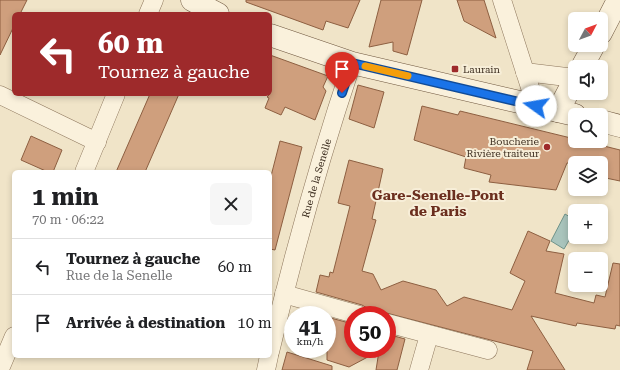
<!DOCTYPE html>
<html lang="fr">
<head>
<meta charset="utf-8">
<style>
	:root { --surface:#fff; --page:#f6f6f6; --text:#202124; --muted:#757577; --line:#e0e0e0 }
	body { margin:0; font-family:"Roboto Serif",serif; background:var(--page); color:var(--text); height:100vh; display:flex; flex-direction:column; font-size:15px; white-space:nowrap }
	* { box-sizing:border-box; margin:0 }
	p { font-size:13px; color:var(--muted) }
	.icon { flex:none; width:22px; height:22px; fill:none; stroke:currentColor; stroke-width:2; stroke-linecap:round; stroke-linejoin:round }
	.map { position:relative; flex:1; overflow:hidden }
	.drawer { position:absolute; left:12px; top:170px; width:260px; height:188px; display:flex; flex-direction:column; background:var(--surface); border-radius:6px; box-shadow:0 2px 6px #0003 }
	.drawer>* { flex:none }
	.guide { position:absolute; left:12px; top:12px; width:260px; height:84px; border-radius:6px; box-shadow:0 2px 6px #0003; background:#9e2a2b; color:#fff; overflow:hidden }
	.needle { width:26px; rotate:49deg }
	.tools { position:absolute; left:568px; top:12px; display:grid; gap:8px }
	.tools a { display:grid; place-items:center; width:40px; height:40px; border-radius:6px; background:var(--surface); box-shadow:0 2px 6px #0003; font-size:20px }
	.speed { position:absolute; left:284px; top:306px; display:flex; gap:8px; font-size:20px; font-weight:700; text-align:center }
	.speed>* { display:grid; place-content:center; width:52px; height:52px; border-radius:50%; background:var(--surface); box-shadow:0 2px 6px #0003; line-height:1 }
	.speed small { font-size:10px; font-weight:400 }
	.speed .limit { border:6px solid #d22; background:#fff; color:#111 }
	.pin { position:absolute; display:grid; place-items:center; width:34px; height:34px; color:#fff; margin:-41px -17px; border-radius:50% 50% 50% 0; rotate:-45deg; box-shadow:0 0 4px #0007 }
	.pin .icon { rotate:45deg }
	.me { position:absolute; width:44px; margin:-22px; rotate:283deg; stroke-linejoin:round; filter:drop-shadow(0 0 3px #0008) }
	.turn { display:flex; align-items:center; gap:14px; height:84px; padding:0 20px; font-size:18px }
	.turn .icon { width:52px; height:52px; stroke-width:2.5 }
	.turn b { display:block; font-size:28px; line-height:34px }
	.round { display:grid; place-items:center; flex:none; width:42px; height:42px; border-radius:6px; background:var(--page) }
	.headline { display:flex; align-items:center; justify-content:space-between; height:68px; padding:0 20px }
	h1 { font-size:24px; font-weight:700; line-height:30px }
	ul { padding:0; list-style:none }
	li { display:flex; align-items:center; gap:12px; height:56px; padding:0 20px; border-top:1px solid var(--line) }
	li div { flex:1 }
	li b { display:block; font-size:15px }
	li em { font-style:normal }
	.map>svg:first-child { display:block }
</style>
</head>
<body>
<div class="map">
<svg width="620" height="370" viewBox="0 0 620 370">
	<rect width="100%" height="100%" fill="#f0e4c8"/>
	<polygon fill="#a9c4bc" stroke="#6f938a" points="565,214 575,220 575,230 564,249 551,241"/>
	<g fill="#cf9f7d" stroke="#8d5f41">
		<polygon points="0,0 27,0 20,14 14,14 14,26 0,55"/>
		<polygon points="246,0 360,0 348,28 326,21 323,30 246,2"/>
		<polygon points="381,0 422,0 407,55 393,51 393,42 369,47"/>
		<polygon points="457,0 484,0 496,38 464,21"/>
		<polygon points="270,55 328,76 323,87 326,91 315,120 285,107 281,115 265,108 269,98 267,97 270,94"/>
		<polygon points="358,85 384,92 374,128 349,119"/>
		<polygon points="150,94 179,94 145,172 116,172"/>
		<polygon points="422,106 458,115 460,111 575,139 575,141 584,141 620,150 620,181 601,177 601,163 567,163 556,190 489,182 491,175 464,168 466,157 414,140"/>
		<polygon points="31,136 62,150 53,172 48,172 21,160"/>
		<polygon points="280,141 302,147 275,250 270,249 270,180"/>
		<polygon points="349,160 383,169 372,219 376,220 362,271 373,274 381,290 403,281 436,290 447,306 464,297 512,310 525,281 510,273 528,231 550,241 546,251 564,254 555,293 594,303 596,295 605,297 613,263 620,264 620,326 616,325 615,329 577,323 576,326 531,316 565,370 527,370 533,351 367,308 362,305 316,292 320,275 329,277 330,272 333,273 350,206 338,203"/>
		<polygon points="327,317 353,324 353,349 387,349 387,334 405,339 397,370 376,370 379,351 349,367 327,360"/>
		<polygon points="287,352 332,366 332,370 282,370"/>
	</g>
	<g fill="none" stroke-linecap="round" stroke-linejoin="round">
		<g stroke="#8d765c" stroke-width="19">
			<g id="street">
				<polyline points="502,0 536,106"/>
				<polyline points="148,14 154,0"/>
				<polyline points="525,72 575,78"/>
				<polyline points="0,95 97,142"/>
				<polyline points="84,172 116,94"/>
				<polyline points="284,294 359,315"/>
				<polyline points="387,323 488,350"/>
				<path id="s1" d="M270,352C293,255 320,158 352,63"/>
				<polyline points="0,369 14,336"/>
				<polyline points="266,370 269,356"/>
				<polyline points="419,370 429,335"/>
			</g>
		</g>
		<g stroke="#6f573f" stroke-width="23">
			<g id="secondary">
				<polyline points="192,0 218,14"/>
				<polyline points="601,33 618,0"/>
				<polyline points="270,35 352,63 575,115"/>
				<polyline points="582,67 594,45"/>
				<polyline points="558,111 575,79"/>
				<polyline points="601,121 620,126"/>
			</g>
		</g>
		<use href="#street" stroke="#faf1dc" stroke-width="18"/>
		<use href="#secondary" stroke="#faf1dc" stroke-width="22"/>
	</g>
	<g fill="none" stroke-linecap="round" stroke-linejoin="round">
		<g stroke="#114b97" stroke-width="10">
			<polyline id="route" points="342,93 352,63 536,106"/>
		</g>
		<use href="#route" stroke="#1a73e8" stroke-width="7"/>
		<polyline stroke="#f59e0b" stroke-width="7" points="365,66 408,76"/>
	</g>
	<g fill="#9e2a2b" stroke="#f7eed8" stroke-width="1.5">
		<rect x="451" y="65" width="8" height="8" rx="2"/>
		<circle cx="547" cy="147" r="4"/>
	</g>
	<g text-anchor="middle" dominant-baseline="central" stroke-width="4" stroke-linejoin="round" paint-order="stroke">
		<g font-size="10" fill="#3d2e20" stroke="#f7eed8" text-anchor="start">
			<text x="463" y="69">Laurain</text>
			<text x="539" y="141" text-anchor="end">Boucherie<tspan x="539" dy="12">Rivière traiteur</tspan></text>
		</g>
		<g font-size="10" fill="#3d2e20" stroke="#f7eed8">
			<text stroke="none"><textPath href="#s1" startOffset="180">Rue de la Senelle</textPath></text>
		</g>
		<g font-size="14" font-weight="bold" fill="#6b2e1e" stroke="#f7eed8">
			<text x="438" y="195">Gare-Senelle-Pont<tspan x="438" dy="16">de Paris</tspan></text>
		</g>
	</g>
</svg>
<div class="tools">
<a><svg class="needle" viewBox="-14 -14 28 28"><path d="M0-13l5 13h-10z" fill="#e53935"/><path d="M0 13l5-13h-10z" fill="#757577"/></svg></a>
<a><svg class="icon" aria-label="sound" viewBox="0 0 24 24"><path d="M4 9h4l5-4v14l-5-4H4zM17 9q2 3 0 6"/></svg></a>
<a><svg class="icon" aria-label="search" viewBox="0 0 24 24"><circle cx="10" cy="10" r="6"/><path d="M15 15l6 6"/></svg></a>
<a><svg class="icon" aria-label="layers" viewBox="0 0 24 24"><path d="M12 4l9 5-9 5-9-5zM3 14l9 5 9-5"/></svg></a>
<a>+</a>
<a>−</a>
</div>
<div class="speed"><div>41<small>km/h</small></div><div class="limit">50</div></div>
<div class="pin" style="left:342px;top:93px;background:#d93025"><svg class="icon" aria-label="arrive" viewBox="0 0 24 24"><path d="M6 21V4h12l-3 4 3 4H6"/></svg></div>
<svg class="me" style="left:536px;top:106px" viewBox="-20 -20 40 40"><circle r="19" fill="#fff"/><path d="M0-13L10 11 0 6-10 11z" fill="#1a73e8"/></svg>
<div class="guide">
<div class="turn"><svg class="icon" aria-label="left" viewBox="0 0 24 24"><path d="M17 20v-9H6M10 6l-5 5 5 5"/></svg><div><b>60 m</b>Tournez à gauche</div></div>
</div>
<section class="drawer">
<div class="headline"><div><h1>1 min</h1><p>70 m · 06:22</p></div><a class="round"><svg class="icon" aria-label="close" viewBox="0 0 24 24"><path d="M6 6l12 12M18 6L6 18"/></svg></a></div>
<ul>
<li><svg class="icon" aria-label="left" viewBox="0 0 24 24"><path d="M17 20v-9H6M10 6l-5 5 5 5"/></svg><div><b>Tournez à gauche</b><p>Rue de la Senelle</p></div><em>60 m</em></li>
<li><svg class="icon" aria-label="arrive" viewBox="0 0 24 24"><path d="M6 21V4h12l-3 4 3 4H6"/></svg><div><b>Arrivée à destination</b></div><em>10 m</em></li>
</ul>
</section>
</div>
</body>
</html>
